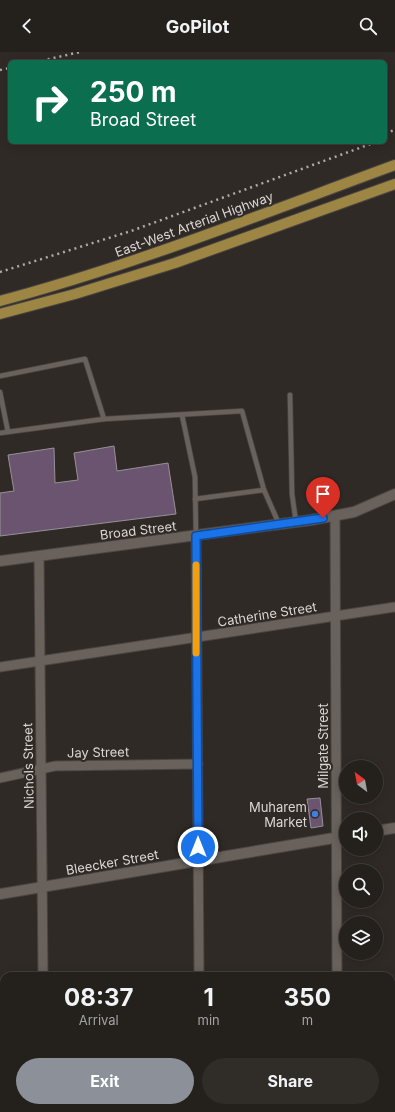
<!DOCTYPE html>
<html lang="en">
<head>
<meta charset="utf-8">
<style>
	:root { --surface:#24201c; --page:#302d29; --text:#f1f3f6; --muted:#a3a3a3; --line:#413e3b; --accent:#8c9099 }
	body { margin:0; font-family:Inter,sans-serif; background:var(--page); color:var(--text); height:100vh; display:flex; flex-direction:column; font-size:15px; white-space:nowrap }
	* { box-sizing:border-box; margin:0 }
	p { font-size:13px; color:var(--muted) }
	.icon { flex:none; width:22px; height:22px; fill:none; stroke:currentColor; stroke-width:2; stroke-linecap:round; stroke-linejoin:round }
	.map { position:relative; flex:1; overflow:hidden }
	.sheet { position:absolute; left:0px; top:920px; width:395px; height:140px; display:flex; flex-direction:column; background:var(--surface); border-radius:12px 12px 0 0; box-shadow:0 2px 10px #0003,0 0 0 1px var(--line) }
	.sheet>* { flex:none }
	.guide { position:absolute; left:8px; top:8px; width:379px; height:84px; border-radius:6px; box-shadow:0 2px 10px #0003,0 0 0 1px var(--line); background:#0b6e4f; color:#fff; overflow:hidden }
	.needle { width:26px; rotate:328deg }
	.fabs { position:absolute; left:339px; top:708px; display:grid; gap:8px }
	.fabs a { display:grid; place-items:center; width:44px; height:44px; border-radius:50%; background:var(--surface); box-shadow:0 2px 10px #0003,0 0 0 1px var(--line); font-size:20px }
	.pin { position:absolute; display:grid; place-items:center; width:34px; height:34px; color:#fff; margin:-41px -17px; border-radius:50% 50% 50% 0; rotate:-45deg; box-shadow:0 0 4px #0007 }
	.pin .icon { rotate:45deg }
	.me { position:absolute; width:44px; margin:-22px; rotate:0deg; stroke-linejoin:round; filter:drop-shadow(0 0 3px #0008) }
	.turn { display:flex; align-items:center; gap:14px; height:84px; padding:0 16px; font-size:18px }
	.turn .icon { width:52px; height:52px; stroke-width:2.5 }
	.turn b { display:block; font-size:28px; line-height:34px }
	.eta { display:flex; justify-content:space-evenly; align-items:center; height:68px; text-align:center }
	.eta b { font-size:24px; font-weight:700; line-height:28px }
	.button { display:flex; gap:8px; margin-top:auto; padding:8px 16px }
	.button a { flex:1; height:46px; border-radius:24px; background:var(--accent); color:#fff; font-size:16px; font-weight:700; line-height:46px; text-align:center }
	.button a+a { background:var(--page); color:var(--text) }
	header { display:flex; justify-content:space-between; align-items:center; height:52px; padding:0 16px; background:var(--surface); font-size:18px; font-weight:700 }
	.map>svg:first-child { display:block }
</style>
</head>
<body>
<header><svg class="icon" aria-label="back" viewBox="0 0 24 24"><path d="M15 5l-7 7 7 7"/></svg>GoPilot<svg class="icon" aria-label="search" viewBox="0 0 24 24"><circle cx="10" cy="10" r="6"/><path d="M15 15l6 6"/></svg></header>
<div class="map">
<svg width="395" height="1060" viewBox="0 0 395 1060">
	<rect width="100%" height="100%" fill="#302a26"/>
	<g fill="#6b546f" stroke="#969197">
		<polygon points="114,394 117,419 168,411 176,462 0,484 0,441 14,439 8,403 54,396 55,431 78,428 74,401"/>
		<polygon points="320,746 323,774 311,776 307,747"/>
	</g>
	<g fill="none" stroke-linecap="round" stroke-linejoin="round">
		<g stroke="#4a4542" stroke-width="6">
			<g id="lane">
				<polyline points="0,324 85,307 104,367"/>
				<polyline points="0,340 8,380"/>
				<polyline points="290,343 292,442 296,470"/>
				<polyline points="182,363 195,425 196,484"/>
				<polyline points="0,381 104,367 242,359 264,438"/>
				<polyline points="195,447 264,438 279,472"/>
			</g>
		</g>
		<g stroke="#4a4542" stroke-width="11">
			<g id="street">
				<polyline points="335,464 337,924"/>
				<polyline points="196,484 199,924"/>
				<polyline points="39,504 43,924"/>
				<polyline points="0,615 395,555"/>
				<polyline points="0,726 55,714 198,712"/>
				<polyline points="0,994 4,994"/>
				<polyline points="391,1046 395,1045"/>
				<polyline points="42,1056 42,1060"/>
				<polyline points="338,1056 338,1060"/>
				<polyline points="199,1060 199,1056"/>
				<polyline points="307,1060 331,1056"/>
			</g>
		</g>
		<g stroke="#4a4542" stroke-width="12">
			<g id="secondary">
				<polyline points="0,509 311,468 354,460 395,442"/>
				<polyline points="376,779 395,776"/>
				<polyline points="0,842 346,784"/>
			</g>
		</g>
		<g stroke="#4a4542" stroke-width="12">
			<g id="primary">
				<path d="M0,249C135,213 264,161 395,113"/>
				<polyline points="0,262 75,242 175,211 395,132"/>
			</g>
		</g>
		<use href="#lane" stroke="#68615c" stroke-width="4.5"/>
		<use href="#street" stroke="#68615c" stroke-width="9"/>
		<use href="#secondary" stroke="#68615c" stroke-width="10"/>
		<use href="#primary" stroke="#9d8643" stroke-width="10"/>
		<g stroke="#b0aba8" stroke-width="2.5" stroke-dasharray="2 4" stroke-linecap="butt">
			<polyline points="36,10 80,0"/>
			<polyline points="0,18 10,16"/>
			<polyline points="385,81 395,78"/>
			<polyline points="0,220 131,179 376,90"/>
		</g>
	</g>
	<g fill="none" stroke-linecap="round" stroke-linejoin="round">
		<g stroke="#114b97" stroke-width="10">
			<polyline id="route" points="198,795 196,484 323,466"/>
		</g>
		<use href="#route" stroke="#1a73e8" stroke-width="7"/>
		<polyline stroke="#f59e0b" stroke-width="7" points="196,513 196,601"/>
	</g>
	<circle fill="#3f7fe0" stroke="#302a26" stroke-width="1.5" cx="315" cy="762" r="4"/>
	<g text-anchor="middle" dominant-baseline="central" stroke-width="4" stroke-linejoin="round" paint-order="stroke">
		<g font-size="13" fill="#dad6d3" stroke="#302a26">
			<text transform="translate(194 172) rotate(-20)">East-West Arterial Highway</text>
			<text transform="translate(138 478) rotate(-7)">Broad Street</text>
			<text transform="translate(267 562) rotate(-9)">Catherine Street</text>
			<text transform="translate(323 694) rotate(-90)">Milgate Street</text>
			<text transform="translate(98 700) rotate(-1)">Jay Street</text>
			<text transform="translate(28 714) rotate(-91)">Nichols Street</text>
			<text transform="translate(112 810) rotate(-10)">Bleecker Street</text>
		</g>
		<g font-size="13" fill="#dad6d3" stroke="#302a26" text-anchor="end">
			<text x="307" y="755">Muharem<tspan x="307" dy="15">Market</tspan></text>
		</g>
	</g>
</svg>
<div class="fabs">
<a><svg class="needle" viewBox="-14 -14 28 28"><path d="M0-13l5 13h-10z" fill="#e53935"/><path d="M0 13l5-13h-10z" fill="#a3a3a3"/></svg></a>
<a><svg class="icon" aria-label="sound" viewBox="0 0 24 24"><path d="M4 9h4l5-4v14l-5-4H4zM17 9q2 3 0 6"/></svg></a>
<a><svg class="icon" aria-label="search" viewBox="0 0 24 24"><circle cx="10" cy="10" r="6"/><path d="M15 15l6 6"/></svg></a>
<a><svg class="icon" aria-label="layers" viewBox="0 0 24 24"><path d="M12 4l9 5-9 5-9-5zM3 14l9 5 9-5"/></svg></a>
</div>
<div class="pin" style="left:323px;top:466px;background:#d93025"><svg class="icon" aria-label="arrive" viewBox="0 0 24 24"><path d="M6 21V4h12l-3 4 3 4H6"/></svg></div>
<svg class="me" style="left:198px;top:795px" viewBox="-20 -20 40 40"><circle r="17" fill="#1a73e8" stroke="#fff" stroke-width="3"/><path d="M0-11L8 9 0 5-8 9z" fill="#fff"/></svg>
<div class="guide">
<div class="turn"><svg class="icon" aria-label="right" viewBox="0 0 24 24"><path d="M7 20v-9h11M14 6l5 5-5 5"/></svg><div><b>250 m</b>Broad Street</div></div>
</div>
<section class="sheet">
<div class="eta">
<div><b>08:37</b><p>Arrival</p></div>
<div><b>1</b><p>min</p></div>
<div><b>350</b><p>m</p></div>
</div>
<div class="button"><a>Exit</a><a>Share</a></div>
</section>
</div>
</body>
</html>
